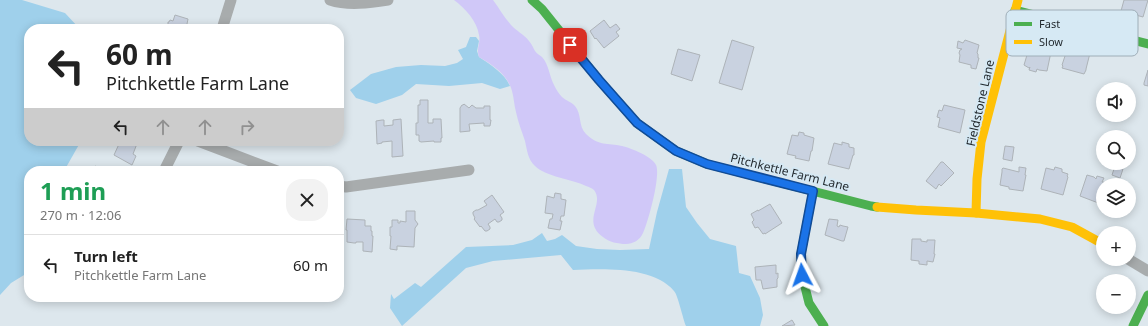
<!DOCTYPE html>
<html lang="en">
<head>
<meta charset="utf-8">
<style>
	:root { --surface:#fff; --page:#f2f2f2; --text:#222; --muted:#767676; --line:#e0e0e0 }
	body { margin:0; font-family:"Noto Sans",sans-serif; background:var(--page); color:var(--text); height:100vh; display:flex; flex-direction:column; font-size:15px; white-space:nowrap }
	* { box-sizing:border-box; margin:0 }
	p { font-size:13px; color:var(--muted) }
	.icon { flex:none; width:22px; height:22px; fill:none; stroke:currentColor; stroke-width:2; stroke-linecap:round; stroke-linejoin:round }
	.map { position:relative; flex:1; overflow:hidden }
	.drawer { position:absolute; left:24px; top:166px; width:320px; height:136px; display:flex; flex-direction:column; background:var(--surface); border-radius:16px; box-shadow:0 2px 10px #0003 }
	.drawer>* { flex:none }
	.banner { position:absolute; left:24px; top:24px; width:320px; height:122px; border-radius:16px; box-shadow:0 2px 10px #0003; background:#fff; color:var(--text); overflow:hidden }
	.buttons { position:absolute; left:1096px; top:82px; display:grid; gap:8px }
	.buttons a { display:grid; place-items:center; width:40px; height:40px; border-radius:50%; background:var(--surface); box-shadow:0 2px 10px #0003; font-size:20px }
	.pin { position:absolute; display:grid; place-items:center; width:34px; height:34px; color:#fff; margin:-17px; border-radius:8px; box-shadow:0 2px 6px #0006 }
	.me { position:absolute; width:44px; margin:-22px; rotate:356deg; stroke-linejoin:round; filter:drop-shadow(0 0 3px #0008) }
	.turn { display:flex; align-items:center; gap:14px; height:84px; padding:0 16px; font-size:18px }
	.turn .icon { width:52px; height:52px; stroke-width:2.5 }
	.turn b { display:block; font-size:28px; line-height:34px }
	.lanes { display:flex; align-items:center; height:38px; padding:0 16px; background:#0003; justify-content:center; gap:20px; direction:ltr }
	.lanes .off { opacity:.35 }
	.round { display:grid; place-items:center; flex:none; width:42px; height:42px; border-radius:16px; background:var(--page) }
	.headline { display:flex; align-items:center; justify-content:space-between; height:68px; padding:0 16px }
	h1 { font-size:24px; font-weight:700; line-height:30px; color:#1e9e55 }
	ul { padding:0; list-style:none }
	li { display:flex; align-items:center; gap:12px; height:60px; padding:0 16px; border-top:1px solid var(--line) }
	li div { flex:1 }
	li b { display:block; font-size:15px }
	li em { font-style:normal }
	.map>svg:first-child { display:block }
</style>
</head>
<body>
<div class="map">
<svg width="1148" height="326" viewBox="0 0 1148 326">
	<rect width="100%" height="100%" fill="#dde7ed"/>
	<g fill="#9fd0eb">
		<polygon points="0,0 22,0 65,13 78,27 88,29 29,29 29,141 81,141 64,171 29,171 29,272 11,283 0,295"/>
		<path d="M470,37H476L479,41L477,51L479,57C491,65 504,73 510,86L500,89L482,83L449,86L416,84L402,95L376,104L356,98L350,90L371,74L396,67L421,65L445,66L457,63L463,59L458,50L466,47Z"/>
		<path d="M669,169H682L686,207L697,223L710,239L736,246L739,273L750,276L760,298L763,315L760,326H686C683,319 678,295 674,291C653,266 603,269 573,270L561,255L493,261L466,268L402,326L390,308L391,294L394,299L415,283L421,287L466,247L513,245L532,240L542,233L547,241L555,239L562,235L576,246L597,249L620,250L649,249L657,212Z"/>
	</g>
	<path fill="#d0c8f8" d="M454,0H493C499,8 504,17 511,25C516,31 524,34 529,41C532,44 533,48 535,51C537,54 540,55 542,57C549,65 549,75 554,85C556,89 559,94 562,97C566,101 572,102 575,106C582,114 578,126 586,134C598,146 608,143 622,146C631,148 653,157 656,165C661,175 648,223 643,233C640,240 633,244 626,244C618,244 609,242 603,237C581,221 605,204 594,190C592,188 589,187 586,186C572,179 546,177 535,166C528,160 527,150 525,141C522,132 518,122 516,112C514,105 514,98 512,91C508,75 493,65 479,57C476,47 481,43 479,35C477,21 465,8 454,0Z"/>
	<g fill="#c9d2e0" stroke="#adb3b8">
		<polygon points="1124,0 1148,0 1143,17 1121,11"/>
		<polygon points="175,15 188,19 186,29 169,29 169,27 168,27 168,22 169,22 170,20 173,21"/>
		<polygon points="604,20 610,28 616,24 620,29 616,32 619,36 604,48 596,38 595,39 590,31"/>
		<polygon points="732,40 754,47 742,90 719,83"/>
		<polygon points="965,40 979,45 977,53 978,54 978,58 979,58 976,69 971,68 971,65 959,62 960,55 959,53 960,50 962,49 957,48 958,41 963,43"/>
		<polygon points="1030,45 1038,47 1037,50 1042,51 1042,49 1051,52 1047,71 1039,70 1037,69 1036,72 1029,70 1030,67 1029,68 1024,65"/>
		<polygon points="1068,47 1090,53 1086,69 1086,70 1084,74 1062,68 1063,66 1062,65"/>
		<polygon points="678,49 700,55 692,81 671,74"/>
		<polygon points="1148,70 1148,86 1144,85 1144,83"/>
		<polygon points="420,100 428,100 428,123 433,123 433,119 441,119 442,138 441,138 441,142 434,142 434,141 421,142 419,141 419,135 416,135 416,123 418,123 418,105 420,105"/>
		<polygon points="464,104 469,108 472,105 476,108 484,108 484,106 490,106 490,120 491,120 490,126 484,126 484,123 469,124 470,131 460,132 460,108 462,105 463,105"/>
		<polygon points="944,105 965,110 960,133 938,127 940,118 937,117 939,110 942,111"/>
		<polygon points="401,119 403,156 392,157 392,141 382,142 382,143 377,144 376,121 382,120 384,120 384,126 393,125 393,120"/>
		<polygon points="799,132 804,133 804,135 814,138 812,151 811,151 809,161 795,158 796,156 787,154 792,135 798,136"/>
		<polygon points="117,141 138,141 133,154 136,156 132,165 114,155 119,144 116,143"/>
		<polygon points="842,142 849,144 849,147 854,148 854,155 853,155 849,169 828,164 834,143 842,145"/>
		<polygon points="1005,146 1014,147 1012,161 1003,159"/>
		<polygon points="941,162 943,162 954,173 941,186 939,184 936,189 926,181"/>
		<polygon points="95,166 105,171 92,171"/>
		<polygon points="1115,166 1123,169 1120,178 1112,175"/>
		<polygon points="1019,167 1026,168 1025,175 1026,175 1023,191 1009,189 1009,187 1000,185 1002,172 1002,169 1003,168 1019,172"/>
		<polygon points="1055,167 1062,169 1062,172 1068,174 1067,176 1068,177 1063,195 1041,189 1046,168 1054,170"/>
		<polygon points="1087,175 1094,177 1096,179 1097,176 1104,178 1102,182 1106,182 1108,184 1108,185 1103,185 1103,198 1101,204 1080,196"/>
		<polygon points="555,193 561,194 561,199 566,200 564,216 561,216 560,221 562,221 560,230 548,228 550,219 552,219 553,214 545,213 547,196 554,198"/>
		<polygon points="492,195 504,212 500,215 502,218 502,220 499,222 497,222 495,219 488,224 490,227 490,229 487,231 485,231 481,226 480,227 474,219 475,218 473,214 473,212 476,210 478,210 487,205 484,201"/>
		<polygon points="770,204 782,223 765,234 765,233 763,234 758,227 755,228 752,222 754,220 751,214 758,210 758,211"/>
		<polygon points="406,211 415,211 415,220 418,224 415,228 414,247 397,246 397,250 390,249 391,236 390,236 390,227 392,227 392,220 398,220 398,223 400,223 400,221 406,222"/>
		<polygon points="347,219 365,220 365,226 371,226 371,231 372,231 372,236 373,236 372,252 363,251 363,242 356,242 356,243 354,243 347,242 347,230 346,230"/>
		<polygon points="829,219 838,220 837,226 839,227 840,225 843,226 848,227 844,241 842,241 825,235"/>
		<polygon points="912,239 921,239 921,241 927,242 927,240 935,240 934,254 935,254 933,262 927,261 927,265 919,264 919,261 911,260"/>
		<polygon points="776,265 776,274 778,273 778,278 777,279 777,287 763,289 761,280 756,280 755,267"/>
		<polygon points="792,320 795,325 782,326"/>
	</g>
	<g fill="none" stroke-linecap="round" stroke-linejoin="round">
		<g stroke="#a8acad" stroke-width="11">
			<path d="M330,0C348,6 370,3 388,0"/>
			<polyline points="222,29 231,0"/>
			<polyline points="198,141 277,171"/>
			<polyline points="164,171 179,141"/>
			<polyline points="339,186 346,187 469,170"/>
			<polyline points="1128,259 1148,271"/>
		</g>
		<g stroke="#4caf50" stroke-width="9">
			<polyline points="532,0 542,9 599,80 637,123 676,151 707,164 871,206 877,207"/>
			<polyline points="1015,10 1148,44"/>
			<polyline points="813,191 801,254 802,275 809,303 824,326"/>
			<polyline points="1133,326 1148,295"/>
		</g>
		<g stroke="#ffc107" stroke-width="9">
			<polyline points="877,207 916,210 976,213 1040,219 1072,227 1103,244"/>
			<polyline points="976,213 977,179 981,142 1018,0"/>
		</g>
	</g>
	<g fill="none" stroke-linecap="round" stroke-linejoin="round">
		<g stroke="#114b97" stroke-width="10">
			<polyline id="route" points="570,45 599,80 637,123 676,151 707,164 813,191 801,254 802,275"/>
		</g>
		<use href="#route" stroke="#1a73e8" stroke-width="7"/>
	</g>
	<g text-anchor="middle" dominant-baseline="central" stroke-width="4" stroke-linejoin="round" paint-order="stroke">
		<g font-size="12" fill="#1f262b" stroke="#d6e9f4">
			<text transform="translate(980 103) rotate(-77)">Fieldstone Lane</text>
			<text transform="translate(790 172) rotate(14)">Pitchkettle Farm Lane</text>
		</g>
	</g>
	<rect x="1006" y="10" width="132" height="46" rx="6" fill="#d6e9f4" stroke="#9faeb8" stroke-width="1"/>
	<rect x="1014" y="22" width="18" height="4" fill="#4caf50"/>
	<rect x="1014" y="40" width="18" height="4" fill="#ffc107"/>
	<g font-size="11" fill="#1f262b">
		<text x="1039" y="28">Fast</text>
		<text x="1039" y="46">Slow</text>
	</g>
</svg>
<div class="buttons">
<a><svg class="icon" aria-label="sound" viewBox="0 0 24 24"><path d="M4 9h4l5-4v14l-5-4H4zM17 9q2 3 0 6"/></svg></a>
<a><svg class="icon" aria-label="search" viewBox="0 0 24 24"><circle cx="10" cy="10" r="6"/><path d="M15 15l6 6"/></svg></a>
<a><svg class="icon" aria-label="layers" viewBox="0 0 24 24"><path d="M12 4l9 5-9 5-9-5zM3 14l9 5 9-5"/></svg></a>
<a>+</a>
<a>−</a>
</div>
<div class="pin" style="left:570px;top:45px;background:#d93025"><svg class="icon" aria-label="arrive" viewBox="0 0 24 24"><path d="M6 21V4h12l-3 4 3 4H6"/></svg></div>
<svg class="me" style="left:802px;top:275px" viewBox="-20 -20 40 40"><path d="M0-17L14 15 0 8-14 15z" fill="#1a73e8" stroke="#fff" stroke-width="4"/></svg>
<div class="banner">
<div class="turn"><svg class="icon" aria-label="left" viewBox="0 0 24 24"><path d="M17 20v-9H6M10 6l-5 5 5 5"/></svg><div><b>60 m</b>Pitchkettle Farm Lane</div></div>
<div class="lanes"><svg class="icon" aria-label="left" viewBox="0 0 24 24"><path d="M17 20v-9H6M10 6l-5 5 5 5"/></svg><svg class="icon off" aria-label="ahead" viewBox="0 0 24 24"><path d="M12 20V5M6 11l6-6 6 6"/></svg><svg class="icon off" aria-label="ahead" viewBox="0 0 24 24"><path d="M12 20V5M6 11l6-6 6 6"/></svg><svg class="icon off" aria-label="right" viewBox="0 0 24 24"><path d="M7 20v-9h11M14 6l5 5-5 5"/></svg></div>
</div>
<section class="drawer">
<div class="headline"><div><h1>1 min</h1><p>270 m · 12:06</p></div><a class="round"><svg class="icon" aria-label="close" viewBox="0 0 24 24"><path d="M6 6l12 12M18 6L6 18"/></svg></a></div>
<ul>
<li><svg class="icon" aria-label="left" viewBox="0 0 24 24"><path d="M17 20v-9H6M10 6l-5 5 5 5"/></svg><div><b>Turn left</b><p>Pitchkettle Farm Lane</p></div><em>60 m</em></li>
</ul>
</section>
</div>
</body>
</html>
